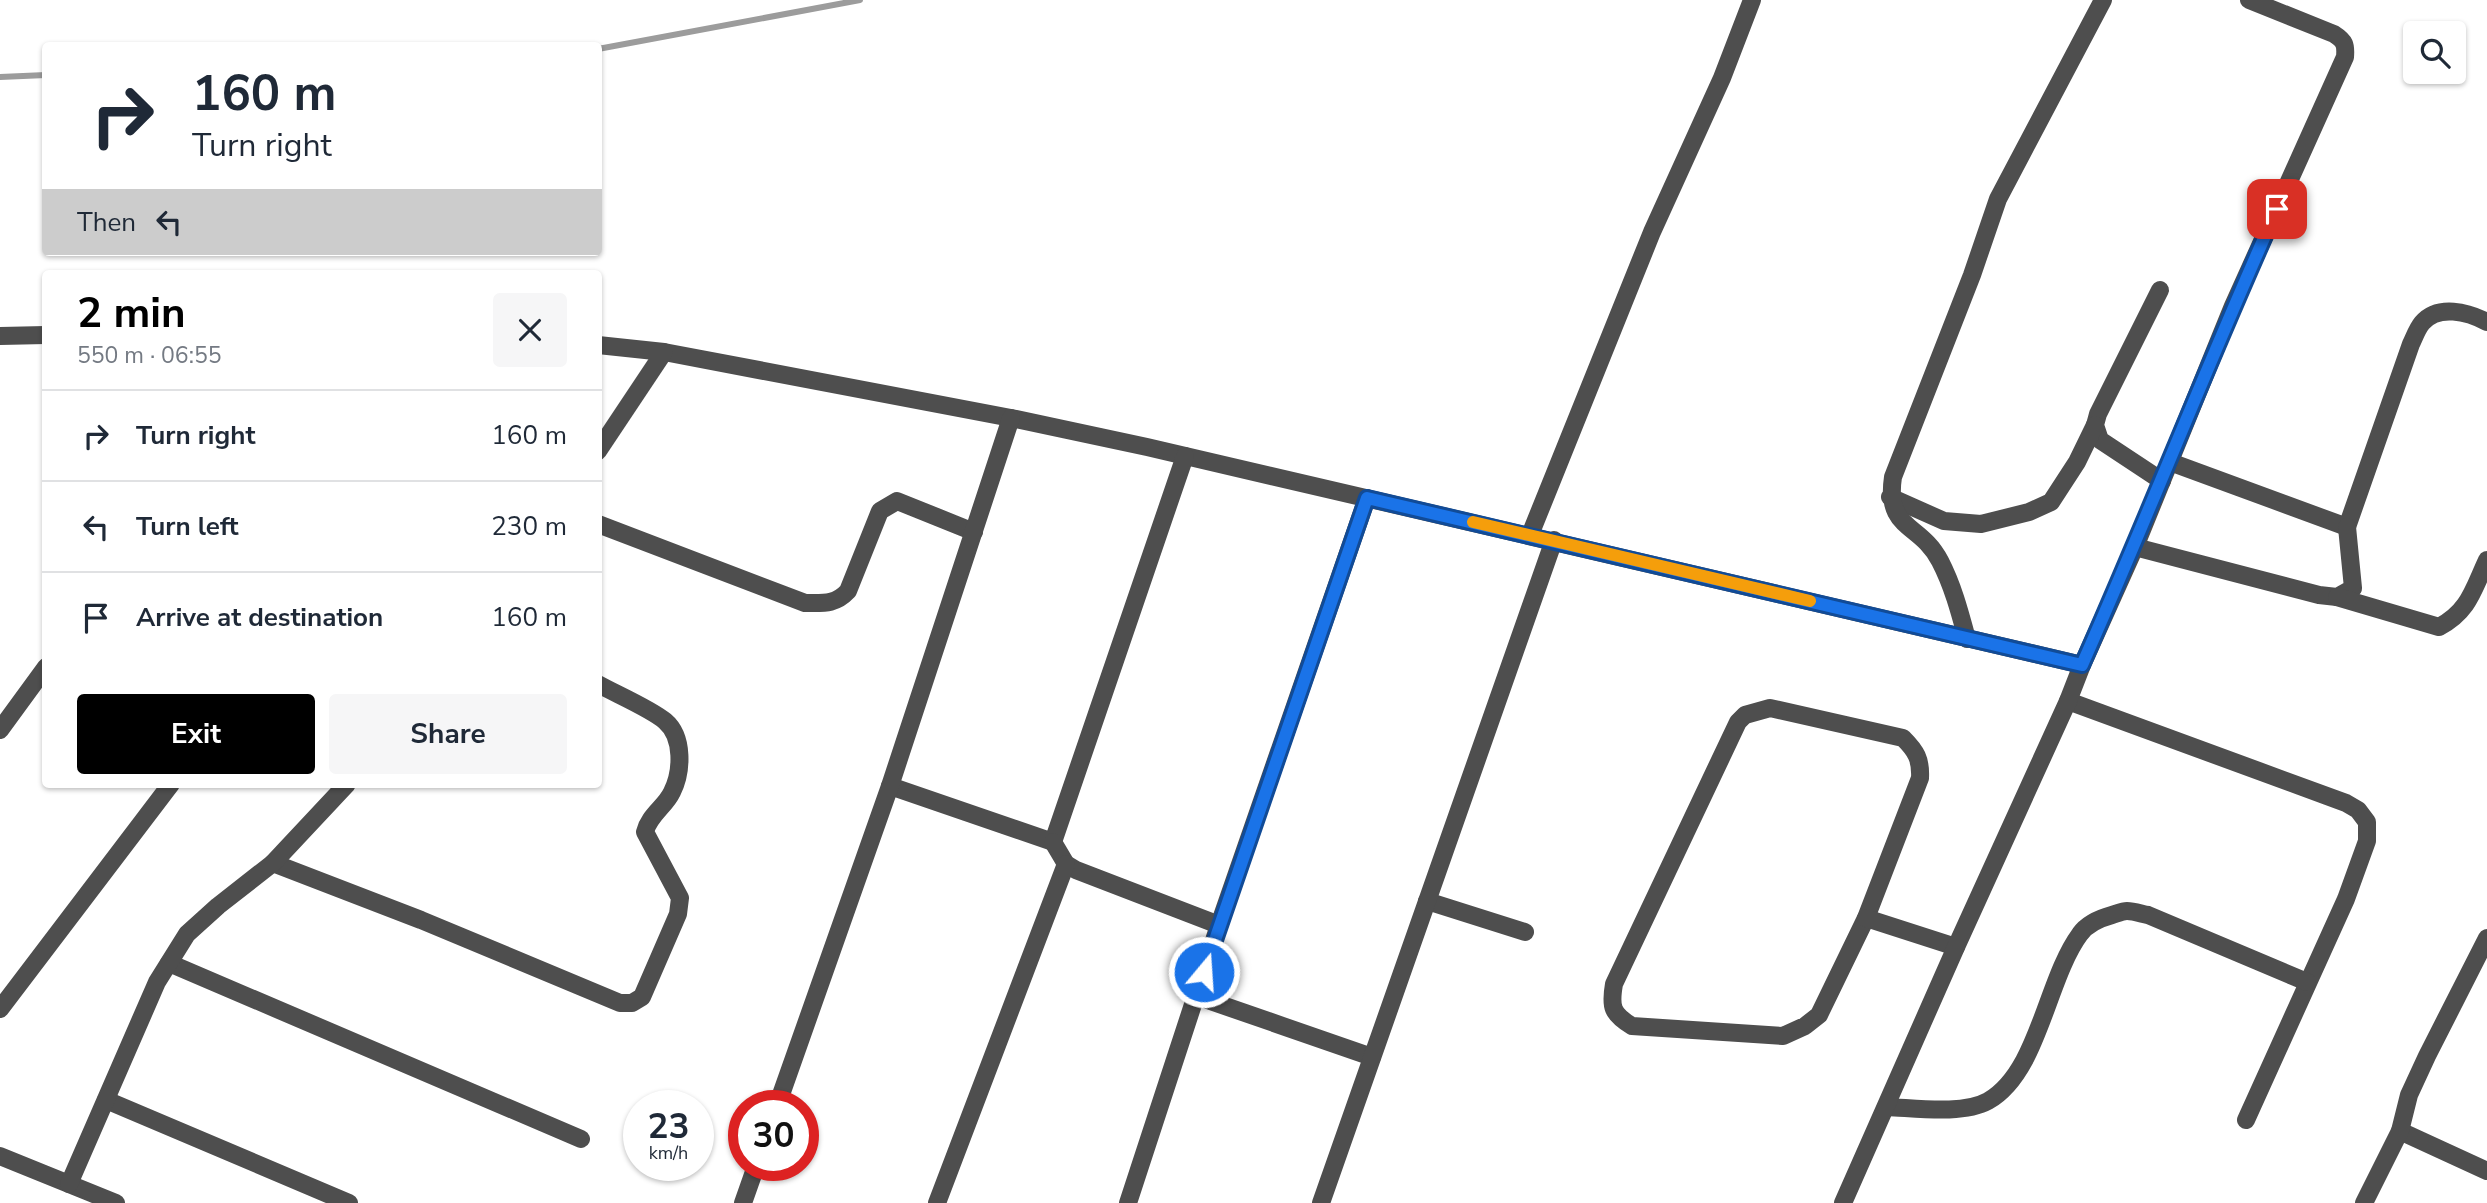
<!DOCTYPE html>
<html lang="en">
<head>
<meta charset="utf-8">
<style>
	:root { --surface:#fff; --page:#f6f6f7; --text:#1f2937; --muted:#747a83; --line:#e0e1e3; --accent:#000 }
	body { margin:0; font-family:"Nunito Sans",sans-serif; background:var(--page); color:var(--text); height:100vh; display:flex; flex-direction:column; font-size:26px; white-space:nowrap }
	* { box-sizing:border-box; margin:0 }
	p { font-size:23px; color:var(--muted) }
	.icon { flex:none; width:38px; height:38px; fill:none; stroke:currentColor; stroke-width:2; stroke-linecap:round; stroke-linejoin:round }
	.map { position:relative; flex:1; overflow:hidden }
	.drawer { position:absolute; left:42px; top:270px; width:560px; height:518px; display:flex; flex-direction:column; background:var(--surface); border-radius:7px; box-shadow:0 2px 5px #0004 }
	.drawer>* { flex:none }
	.banner { position:absolute; left:42px; top:42px; width:560px; height:214px; border-radius:7px; box-shadow:0 2px 5px #0004; background:#fff; color:var(--text); overflow:hidden }
	.tools { position:absolute; left:2403px; top:21px; display:grid; gap:14px }
	.tools a { display:grid; place-items:center; width:63px; height:63px; border-radius:7px; background:var(--surface); box-shadow:0 2px 5px #0004; font-size:35px }
	.speed { position:absolute; left:623px; top:1090px; display:flex; gap:14px; font-size:35px; font-weight:700; text-align:center }
	.speed>* { display:grid; place-content:center; width:91px; height:91px; border-radius:50%; background:var(--surface); box-shadow:0 2px 5px #0004; line-height:1 }
	.speed small { font-size:18px; font-weight:400 }
	.speed .limit { border:10px solid #d22; background:#fff; color:#111 }
	.pin { position:absolute; display:grid; place-items:center; width:60px; height:60px; color:#fff; margin:-30px; border-radius:14px; box-shadow:0 4px 10px #0006 }
	.me { position:absolute; width:77px; margin:-38px; rotate:18deg; stroke-linejoin:round; filter:drop-shadow(0 0 5px #0008) }
	.turn { display:flex; align-items:center; gap:24px; height:147px; padding:0 35px; font-size:32px }
	.turn .icon { width:91px; height:91px; stroke-width:2.5 }
	.turn b { display:block; font-size:49px; line-height:60px }
	.then { display:flex; align-items:center; height:66px; padding:0 35px; background:#0003; gap:14px; font-size:26px }
	.round { display:grid; place-items:center; flex:none; width:74px; height:74px; border-radius:7px; background:var(--page) }
	.overview { display:flex; align-items:center; justify-content:space-between; height:119px; padding:0 35px }
	h1 { font-size:42px; font-weight:700; line-height:52px; color:var(--accent) }
	.cta { display:flex; gap:14px; margin-top:auto; padding:14px 35px }
	.cta a { flex:1; height:80px; border-radius:7px; background:var(--accent); color:#fff; font-size:28px; font-weight:700; line-height:80px; text-align:center }
	.cta a+a { background:var(--page); color:var(--text) }
	ul { padding:0; list-style:none }
	li { display:flex; align-items:center; gap:21px; height:91px; padding:0 35px; border-top:2px solid var(--line) }
	li div { flex:1 }
	li b { display:block; font-size:26px }
	li em { font-style:normal }
	.map>svg:first-child { display:block }
</style>
</head>
<body>
<div class="map">
<svg width="2487" height="1203" viewBox="0 0 2487 1203">
	<rect width="100%" height="100%" fill="#fff"/>
	<g fill="none" stroke-linecap="round" stroke-linejoin="round">
		<g stroke="#9c9c9c" stroke-width="6">
			<polyline points="598,49 860,0"/>
			<polyline points="0,77 46,75"/>
		</g>
		<g stroke="#4e4e4e" stroke-width="18">
			<polyline points="2160,290 2098,414 2095,425 2100,440 2162,481"/>
			<polyline points="0,336 46,335"/>
			<polyline points="598,345 664,352 1011,418 1147,447 2082,665"/>
			<polyline points="598,451 664,352"/>
			<path d="M2170,462L2347,527L2411,344C2414,338 2417,329 2422,323C2438,304 2468,312 2487,322"/>
			<polyline points="1890,497 1944,521 1981,524 2029,512 2051,502 2077,462 2095,425"/>
			<path d="M598,524L805,603C823,603 835,605 848,591L880,511L897,501L974,532"/>
			<polyline points="1530,535 1652,232 1722,78 1752,0"/>
			<polyline points="2135,547 2319,595 2337,597 2353,588 2347,527"/>
			<path d="M2337,597L2439,627C2469,611 2473,590 2487,560"/>
			<path d="M1967,639C1960,613 1953,586 1940,561C1920,522 1885,531 1893,477L1972,275L1998,199L2103,0"/>
			<polyline points="2068,701 2346,803 2358,810 2367,822 2367,841 2346,899 2246,1120"/>
			<path d="M1770,708L1903,738C1916,751 1921,759 1920,778L1866,918L1819,1015L1805,1026L1783,1036L1632,1026C1612,1014 1610,1007 1614,984L1738,722L1745,715Z"/>
			<polyline points="0,730 46,667"/>
			<polyline points="890,786 1053,842 1185,456"/>
			<polyline points="1053,842 1066,864 1076,870 1219,925"/>
			<path d="M273,863L421,920L620,1003H632L642,997L678,914L680,898L645,832C649,815 665,807 672,792C682,772 684,737 665,721C651,709 616,694 598,684"/>
			<polyline points="1427,901 1525,932"/>
			<polyline points="1866,918 1956,947"/>
			<polyline points="169,963 581,1139"/>
			<polyline points="1196,996 1372,1057"/>
			<polyline points="0,1009 171,784"/>
			<polyline points="106,1100 349,1203"/>
			<polyline points="777,1106 890,786 1011,418"/>
			<path d="M1887,1107C1915,1108 1963,1115 1988,1101C2039,1072 2046,980 2080,934C2087,924 2101,918 2112,915C2116,914 2122,911 2127,911C2134,911 2142,914 2148,915L2307,982"/>
			<polyline points="2400,1131 2487,1171"/>
			<polyline points="0,1156 116,1203"/>
			<polyline points="69,1184 157,982 187,934 218,906 273,863 347,784"/>
			<polyline points="743,1203 756,1166"/>
			<polyline points="937,1203 1066,864"/>
			<polyline points="1128,1203 1219,925 1367,498"/>
			<polyline points="1321,1203 1554,540"/>
			<path d="M1843,1203L1956,947L2068,701L2082,665L2135,547L2233,306L2345,57C2346,45 2345,41 2334,34L2249,0"/>
			<polyline points="2364,1203 2400,1131 2409,1095 2427,1056 2487,938"/>
		</g>
	</g>
	<g fill="none" stroke-linecap="round" stroke-linejoin="round">
		<g stroke="#114b97" stroke-width="18">
			<path id="route" d="M1204,972L1367,498L2082,665C2149,514 2209,360 2277,209"/>
		</g>
		<use href="#route" stroke="#1a73e8" stroke-width="12"/>
		<polyline stroke="#f59e0b" stroke-width="12" points="1473,522 1810,601"/>
	</g>
</svg>
<div class="tools">
<a><svg class="icon" aria-label="search" viewBox="0 0 24 24"><circle cx="10" cy="10" r="6"/><path d="M15 15l6 6"/></svg></a>
</div>
<div class="speed"><div>23<small>km/h</small></div><div class="limit">30</div></div>
<div class="pin" style="left:2277px;top:209px;background:#d93025"><svg class="icon" aria-label="arrive" viewBox="0 0 24 24"><path d="M6 21V4h12l-3 4 3 4H6"/></svg></div>
<svg class="me" style="left:1204px;top:972px" viewBox="-20 -20 40 40"><circle r="17" fill="#1a73e8" stroke="#fff" stroke-width="3"/><path d="M0-11L8 9 0 5-8 9z" fill="#fff"/></svg>
<div class="banner">
<div class="turn"><svg class="icon" aria-label="right" viewBox="0 0 24 24"><path d="M7 20v-9h11M14 6l5 5-5 5"/></svg><div><b>160 m</b>Turn right</div></div>
<div class="then">Then<svg class="icon" aria-label="left" viewBox="0 0 24 24"><path d="M17 20v-9H6M10 6l-5 5 5 5"/></svg></div>
</div>
<section class="drawer">
<div class="overview"><div><h1>2 min</h1><p>550 m · 06:55</p></div><a class="round"><svg class="icon" aria-label="close" viewBox="0 0 24 24"><path d="M6 6l12 12M18 6L6 18"/></svg></a></div>
<ul>
<li><svg class="icon" aria-label="right" viewBox="0 0 24 24"><path d="M7 20v-9h11M14 6l5 5-5 5"/></svg><div><b>Turn right</b></div><em>160 m</em></li>
<li><svg class="icon" aria-label="left" viewBox="0 0 24 24"><path d="M17 20v-9H6M10 6l-5 5 5 5"/></svg><div><b>Turn left</b></div><em>230 m</em></li>
<li><svg class="icon" aria-label="arrive" viewBox="0 0 24 24"><path d="M6 21V4h12l-3 4 3 4H6"/></svg><div><b>Arrive at destination</b></div><em>160 m</em></li>
</ul>
<div class="cta"><a>Exit</a><a>Share</a></div>
</section>
</div>
</body>
</html>
